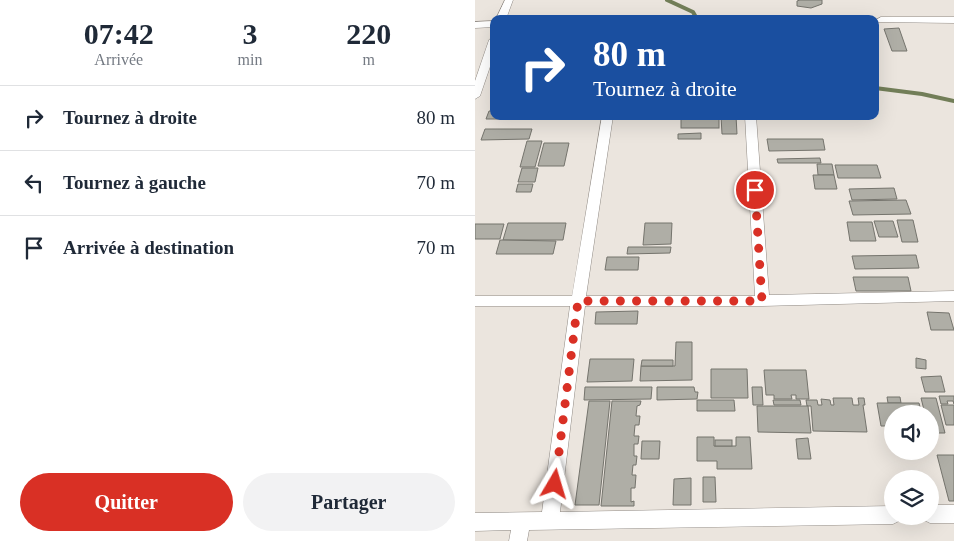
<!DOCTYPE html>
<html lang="fr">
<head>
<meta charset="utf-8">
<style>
	:root { --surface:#fff; --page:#f2f2f3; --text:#1f2937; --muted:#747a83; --line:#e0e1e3; --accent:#d93025 }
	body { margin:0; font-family:"Times New Roman",serif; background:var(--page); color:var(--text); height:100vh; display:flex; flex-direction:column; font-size:19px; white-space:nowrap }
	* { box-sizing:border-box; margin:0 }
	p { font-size:16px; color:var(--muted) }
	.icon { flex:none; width:28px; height:28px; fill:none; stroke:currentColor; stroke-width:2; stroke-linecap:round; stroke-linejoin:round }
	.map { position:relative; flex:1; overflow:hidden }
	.details { display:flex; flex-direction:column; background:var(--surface); width:475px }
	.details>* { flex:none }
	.guide { position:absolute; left:15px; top:15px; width:389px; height:105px; border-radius:10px; box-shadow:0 5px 20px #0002; background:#1a4fa0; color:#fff; overflow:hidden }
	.tools { position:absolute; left:409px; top:405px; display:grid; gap:10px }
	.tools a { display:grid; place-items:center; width:55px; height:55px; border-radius:50%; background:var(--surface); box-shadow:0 5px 20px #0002; font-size:25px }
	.pin { position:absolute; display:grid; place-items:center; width:42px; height:42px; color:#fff; margin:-21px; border:2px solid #fff; border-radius:50%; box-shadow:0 1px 5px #0007 }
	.me { position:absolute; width:55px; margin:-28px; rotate:7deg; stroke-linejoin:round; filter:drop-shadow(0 0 4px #0008) }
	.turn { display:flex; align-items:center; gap:18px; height:105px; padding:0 20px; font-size:22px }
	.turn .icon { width:65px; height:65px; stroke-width:2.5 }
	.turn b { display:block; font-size:35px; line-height:42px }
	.eta { display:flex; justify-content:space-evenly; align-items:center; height:85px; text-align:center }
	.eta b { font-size:30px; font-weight:700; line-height:35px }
	.action { display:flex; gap:10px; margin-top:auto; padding:10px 20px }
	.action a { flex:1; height:58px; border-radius:30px; background:var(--accent); color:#fff; font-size:20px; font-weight:700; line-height:58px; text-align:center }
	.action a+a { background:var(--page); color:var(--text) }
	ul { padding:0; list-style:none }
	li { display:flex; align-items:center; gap:15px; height:65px; padding:0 20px; border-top:1px solid var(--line) }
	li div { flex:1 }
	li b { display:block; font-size:19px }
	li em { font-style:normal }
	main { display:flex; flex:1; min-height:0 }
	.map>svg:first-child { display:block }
</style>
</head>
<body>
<main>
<section class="details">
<div class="eta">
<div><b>07:42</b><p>Arrivée</p></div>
<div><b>3</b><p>min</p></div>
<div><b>220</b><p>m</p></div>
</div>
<ul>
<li><svg class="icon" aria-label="right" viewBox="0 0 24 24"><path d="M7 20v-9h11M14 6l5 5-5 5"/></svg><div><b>Tournez à droite</b></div><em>80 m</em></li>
<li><svg class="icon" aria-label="left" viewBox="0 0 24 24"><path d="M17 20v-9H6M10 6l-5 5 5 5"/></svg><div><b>Tournez à gauche</b></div><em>70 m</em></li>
<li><svg class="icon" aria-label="arrive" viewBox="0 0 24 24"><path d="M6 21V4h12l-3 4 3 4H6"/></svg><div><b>Arrivée à destination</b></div><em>70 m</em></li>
</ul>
<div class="action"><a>Quitter</a><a>Partager</a></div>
</section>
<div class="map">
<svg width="479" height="541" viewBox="0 0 479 541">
	<rect width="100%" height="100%" fill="#ebe5de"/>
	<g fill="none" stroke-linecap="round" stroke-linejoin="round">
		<g stroke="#727e58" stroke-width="4">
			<polyline points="192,0 218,12 222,19"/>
			<polyline points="400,88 447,94 479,101"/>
		</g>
	</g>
	<g fill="#afaea6" stroke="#75746d">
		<polygon points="325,0 347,0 347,4 336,8 322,6 322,1"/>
		<polygon points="424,28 432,51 417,51 409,29"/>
		<polygon points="14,111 19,111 19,116 42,116 41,119 11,119"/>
		<polygon points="246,116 261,116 262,134 247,134"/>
		<rect x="206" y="117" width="38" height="11"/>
		<polygon points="10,129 57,129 54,139 6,140"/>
		<polygon points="226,133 226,139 203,139 203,134"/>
		<polygon points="292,139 348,139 350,150 294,151"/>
		<polygon points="52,141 67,141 60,167 45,167"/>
		<polygon points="69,143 94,143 89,166 63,166"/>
		<polygon points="345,158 346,163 303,163 302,159"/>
		<polygon points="342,164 357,164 359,175 343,175"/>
		<polygon points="360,165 402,165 406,178 363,178"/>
		<polygon points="47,168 63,168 60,182 43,182"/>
		<polygon points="338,175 359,175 362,189 340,189"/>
		<polygon points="43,184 58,184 56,192 41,192"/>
		<polygon points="419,188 422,199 377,200 374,189"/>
		<polygon points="431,200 436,214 378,215 374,201"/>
		<polygon points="422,220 438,220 443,242 427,242"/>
		<polygon points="399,221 418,221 423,237 404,237"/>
		<polygon points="372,222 397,222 401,241 375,241"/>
		<polygon points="33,223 91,223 88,240 28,240"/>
		<polygon points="170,223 197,223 196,244 168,245"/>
		<polygon points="0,224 29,224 25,239 0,239"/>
		<polygon points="25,240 81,241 78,254 21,254"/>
		<polygon points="153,247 196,247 195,253 152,254"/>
		<polygon points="441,255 444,268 380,269 377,256"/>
		<polygon points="132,257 164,257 163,270 130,270"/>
		<polygon points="378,277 433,277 436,291 381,291"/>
		<polygon points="163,311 162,324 120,324 121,312"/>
		<polygon points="452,312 474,313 479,330 456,330"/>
		<polygon points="201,342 217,342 217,380 165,381 166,366 200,366"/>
		<polygon points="441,358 451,360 451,369 441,368"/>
		<polygon points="115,359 159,359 157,381 112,382"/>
		<polygon points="167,360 198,360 198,366 166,366"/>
		<polygon points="236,369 272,369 273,398 236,398"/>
		<polygon points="289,370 331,370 334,399 321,399 321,395 316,395 317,399 299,399 299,395 291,395"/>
		<polygon points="466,376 470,392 450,392 446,377"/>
		<polygon points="110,387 177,387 176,399 109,400"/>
		<polygon points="182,387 219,387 220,392 223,392 222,399 182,400"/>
		<polygon points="277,387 287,387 288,405 278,405"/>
		<polygon points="464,396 479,396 479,404 478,401 472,401 473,404 466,404"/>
		<polygon points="412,397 425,397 426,403 413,403"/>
		<polygon points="358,398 377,398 378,405 384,405 383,398 389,398 390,405 388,405 392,432 338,431 336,406 332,406 331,400 342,400 343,405 347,405 346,399 355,400 356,405 359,405"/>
		<polygon points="446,398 461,398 470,433 455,433 455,414 450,414"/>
		<polygon points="222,400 259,400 260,411 222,411"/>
		<polygon points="298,400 325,400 326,405 299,405"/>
		<polygon points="114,401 135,401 124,505 100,505"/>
		<polygon points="137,401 166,401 165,405 162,406 161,416 165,416 164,425 160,425 159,436 164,436 163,444 159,444 159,456 162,456 161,465 158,465 157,475 161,475 160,488 156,488 156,502 159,501 159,506 126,506"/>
		<polygon points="402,403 444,403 447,414 418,414 418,426 406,426"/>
		<polygon points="466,405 479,405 479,425 471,425"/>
		<polygon points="282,406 333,406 336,433 283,432"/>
		<polygon points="222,437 239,437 239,446 261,446 261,437 275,437 277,469 242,469 242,461 222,461"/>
		<polygon points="333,438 336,459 323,459 321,439"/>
		<rect x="240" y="440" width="17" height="6"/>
		<polygon points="167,441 185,441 184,459 166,459"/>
		<polygon points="462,455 479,455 479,501 474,501"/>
		<polygon points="228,477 240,477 241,502 228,502"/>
		<polygon points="216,478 216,505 198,505 199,479"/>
	</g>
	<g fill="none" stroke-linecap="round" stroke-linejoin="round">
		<g stroke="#8f8983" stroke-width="1">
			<g id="minor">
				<polygon points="30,0 38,0 31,19 21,19"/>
				<polygon points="406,17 479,17 479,23 403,22 401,20"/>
				<polygon points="19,21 19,27 0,28 0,22"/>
				<polygon points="19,37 19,55 5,96 0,99 0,81 14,40"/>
				<polygon points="127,116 138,116 111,296 280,296 270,116 281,116 294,295 479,291 479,301 287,306 110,306 85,512 418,506 418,516 427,516 424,521 418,524 54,530 52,541 34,541 36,530 0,531 0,513 67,512 95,306 0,306 0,296 97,296"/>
				<polygon points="455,505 479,505 479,523 455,523 449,520 447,516 455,516"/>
			</g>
		</g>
		<use href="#minor" fill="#fff" fill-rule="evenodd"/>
	</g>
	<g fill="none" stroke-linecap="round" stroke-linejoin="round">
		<polyline stroke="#d93025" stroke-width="9" stroke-dasharray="0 16.2" points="80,484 103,301 287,301 280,190"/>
	</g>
</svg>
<div class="tools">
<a><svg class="icon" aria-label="sound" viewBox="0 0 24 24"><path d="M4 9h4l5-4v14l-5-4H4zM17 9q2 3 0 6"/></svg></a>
<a><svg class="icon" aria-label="layers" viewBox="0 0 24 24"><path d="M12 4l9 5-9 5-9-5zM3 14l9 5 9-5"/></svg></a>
</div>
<div class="pin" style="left:280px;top:190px;background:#d93025"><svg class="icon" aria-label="arrive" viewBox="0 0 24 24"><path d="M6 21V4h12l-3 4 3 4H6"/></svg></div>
<svg class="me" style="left:80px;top:484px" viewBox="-20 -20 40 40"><path d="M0-17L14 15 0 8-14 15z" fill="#d93025" stroke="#fff" stroke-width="4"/></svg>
<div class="guide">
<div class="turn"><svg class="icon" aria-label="right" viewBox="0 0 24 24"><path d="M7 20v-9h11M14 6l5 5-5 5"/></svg><div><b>80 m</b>Tournez à droite</div></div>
</div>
</div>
</main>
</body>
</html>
